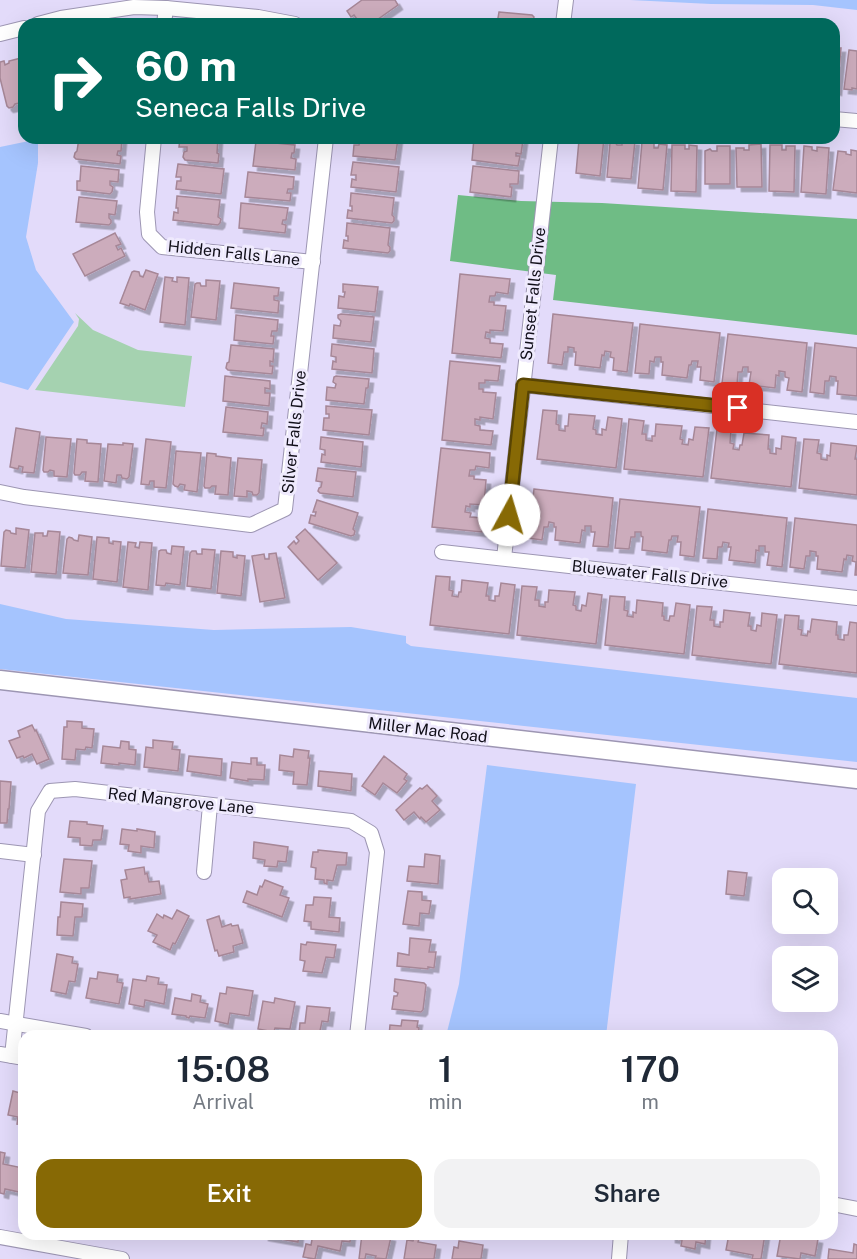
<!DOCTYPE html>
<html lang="en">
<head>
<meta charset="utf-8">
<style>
	:root { --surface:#fff; --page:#f2f2f3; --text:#1f2937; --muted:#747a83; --accent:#876905 }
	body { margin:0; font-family:"Public Sans",sans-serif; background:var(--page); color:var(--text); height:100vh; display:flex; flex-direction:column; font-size:22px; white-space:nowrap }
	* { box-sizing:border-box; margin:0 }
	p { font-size:20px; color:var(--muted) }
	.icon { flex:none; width:33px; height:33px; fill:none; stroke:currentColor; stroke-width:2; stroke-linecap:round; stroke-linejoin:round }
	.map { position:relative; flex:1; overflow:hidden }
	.sheet { position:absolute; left:18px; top:1030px; width:820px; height:210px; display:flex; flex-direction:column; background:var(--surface); border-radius:18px; box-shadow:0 6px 24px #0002 }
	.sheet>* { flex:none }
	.guide { position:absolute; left:18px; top:18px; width:822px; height:126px; border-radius:18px; box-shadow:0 6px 24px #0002; background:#00695c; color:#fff; overflow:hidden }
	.fabs { position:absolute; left:772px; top:868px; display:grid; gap:12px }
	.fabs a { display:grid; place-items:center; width:66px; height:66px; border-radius:12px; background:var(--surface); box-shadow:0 6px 24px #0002; font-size:30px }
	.pin { position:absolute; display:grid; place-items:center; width:51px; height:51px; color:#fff; margin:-26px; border-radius:12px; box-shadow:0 3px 9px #0006 }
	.me { position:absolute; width:66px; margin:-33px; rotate:6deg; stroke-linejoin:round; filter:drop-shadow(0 0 4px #0008) }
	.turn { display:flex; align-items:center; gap:21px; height:126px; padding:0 18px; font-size:27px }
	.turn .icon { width:78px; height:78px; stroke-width:2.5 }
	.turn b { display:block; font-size:42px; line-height:51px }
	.eta { display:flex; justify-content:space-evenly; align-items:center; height:102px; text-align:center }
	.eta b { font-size:36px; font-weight:600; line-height:42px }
	.cta { display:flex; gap:12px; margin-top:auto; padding:12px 18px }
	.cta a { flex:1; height:69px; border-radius:18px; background:var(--accent); color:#fff; font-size:24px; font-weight:600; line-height:69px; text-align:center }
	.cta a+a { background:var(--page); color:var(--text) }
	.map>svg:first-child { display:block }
</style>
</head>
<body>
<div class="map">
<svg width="857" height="1259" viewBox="0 0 857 1259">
	<defs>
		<filter id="shadow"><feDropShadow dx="4.5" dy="4.5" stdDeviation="0" flood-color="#0004"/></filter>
	</defs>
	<rect width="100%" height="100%" fill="#e3dbfa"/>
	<polygon fill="#a5d2b0" points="75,313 93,330 138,350 192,356 185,407 35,390 78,326 79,319"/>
	<polygon fill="#6fbc85" points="458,195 521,201 602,203 857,219 857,335 553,300 556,275 450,261"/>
	<g fill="#a5c4fe">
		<polygon points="630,0 857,0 857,10 813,5 711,4"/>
		<polygon points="29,141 38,142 38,163 26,237 36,270 74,322 28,390 0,382 0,147"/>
		<polygon points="0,604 66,619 214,630 351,627 406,636 406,643 411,646 857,698 857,762 0,669"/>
		<polygon points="487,765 636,784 606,1036 446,1036 459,984"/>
	</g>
	<g fill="#ccacbc" stroke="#a68797" stroke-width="1.5" filter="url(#shadow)">
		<polygon points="362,0 395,0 398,5 371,24 355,24 353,22 357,19 354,15 351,17 347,11"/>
		<polygon points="499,12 532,15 534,17 533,20 531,22 530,24 497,24"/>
		<polygon points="834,48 841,48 837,91 834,90"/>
		<polygon points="849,50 857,51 857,89 852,88 852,90 844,89"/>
		<polygon points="21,58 24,71 24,102 15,104 13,107 9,108 7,106 0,78 0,62 4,61 5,65 9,63 9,61"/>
		<polygon points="79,138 122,139 121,151 118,151 117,155 121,156 120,164 76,159 74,157 75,153 77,151"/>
		<polygon points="180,138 218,138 217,153 219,154 218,163 185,160 183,157 184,152 187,151 187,147 179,147"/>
		<polygon points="358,138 398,138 395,160 353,156 354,145 359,145 360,140 357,140"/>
		<polygon points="474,138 504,138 523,140 521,154 516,153 516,156 520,156 518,166 472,160"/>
		<polygon points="581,138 584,139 586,141 591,142 591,138 604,138 600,176 576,173 579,140"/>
		<polygon points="622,140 635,141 631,179 607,177 610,143 612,142 615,142 617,145 622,145"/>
		<polygon points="256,141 295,145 294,153 292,153 291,158 296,159 295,170 253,166"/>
		<polygon points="642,142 654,143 654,148 658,148 659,144 667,145 663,190 638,188"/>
		<polygon points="761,144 762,187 737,187 736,148 744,148 744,150 749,150 749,145"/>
		<polygon points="672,145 685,145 685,149 689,149 689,145 697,146 696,192 671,191"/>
		<polygon points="770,145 782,145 782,150 786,150 786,146 795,146 794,192 769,191"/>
		<polygon points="717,146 730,146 730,184 705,184 705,151 710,149 712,151 717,151"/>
		<polygon points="804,146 812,147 812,150 817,151 817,147 829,148 826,194 801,192"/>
		<polygon points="851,150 857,151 857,193 833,190 838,151 846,152 846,154 851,155"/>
		<polygon points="353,162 399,167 396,192 351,187 352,179 356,180 356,175 351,175"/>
		<polygon points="178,164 224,169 221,194 176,189 177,181 181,181 181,177 176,177"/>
		<polygon points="81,166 119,170 118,182 110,181 110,185 113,187 112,192 110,194 77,190 77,181 80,181"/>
		<polygon points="473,166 519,171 518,184 510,184 510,187 512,187 511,197 470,192"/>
		<polygon points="248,172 294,177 293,189 288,189 287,193 291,193 290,201 245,197"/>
		<polygon points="351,193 394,198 392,215 394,217 394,221 392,223 347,218 348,210 352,211 352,206 350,206"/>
		<polygon points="177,196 220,200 218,217 221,219 220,223 218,225 173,220 174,212 178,213 178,208 176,208"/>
		<polygon points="79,197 117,201 115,215 109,214 109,218 111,220 111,223 109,225 76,222"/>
		<polygon points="241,203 288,208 286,220 283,220 282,224 286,225 285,233 239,228"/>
		<polygon points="347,223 390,228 388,245 390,247 390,251 388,253 343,248 344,240 348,241 348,236 346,236"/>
		<polygon points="115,233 121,244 116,246 118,250 121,248 125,256 85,276 73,254"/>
		<polygon points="146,270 158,274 145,310 130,304 129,306 120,303 132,272 134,271 139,272 140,276 143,277"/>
		<polygon points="460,274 510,279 508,294 496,292 495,296 490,296 489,302 494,302 494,305 506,306 503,331 490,330 490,333 486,332 485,338 490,339 490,343 503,344 501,358 452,353"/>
		<polygon points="165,277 173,278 172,281 177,282 177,277 189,278 185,325 160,322"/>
		<polygon points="206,280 220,281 216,320 191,317 195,284 197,283 200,283 201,286 206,286"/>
		<polygon points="234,283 279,288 278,296 274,296 274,300 279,301 278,313 231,308"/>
		<polygon points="343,284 378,287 375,312 338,308 339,296 344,297 345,292 343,292"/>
		<polygon points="341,314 374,317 371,342 333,338 334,325 340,326 341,321 338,318 338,315"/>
		<polygon points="553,314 633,323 627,372 613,370 614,358 610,357 611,352 605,351 604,356 602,355 600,368 575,365 576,352 574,352 574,348 568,347 568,352 564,352 562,365 548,363"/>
		<polygon points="236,315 278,320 277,331 272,331 271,336 274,336 273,344 234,340"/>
		<polygon points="640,324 720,333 714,382 700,380 701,367 697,367 698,361 692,361 691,365 689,365 687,378 662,375 663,362 661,362 661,357 655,357 654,362 650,361 649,374 635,373"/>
		<polygon points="728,334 807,343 802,392 787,390 789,378 785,377 785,372 779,371 779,376 776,375 775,388 749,385 751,372 748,372 748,367 743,367 742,372 738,372 737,385 722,383"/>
		<polygon points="815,343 857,348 857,396 837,394 838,381 836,381 836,377 830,376 829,381 825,381 824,394 810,392"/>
		<polygon points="332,344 374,349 372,373 332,369 333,361 336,362 336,357 331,356"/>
		<polygon points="231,345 274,349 273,362 270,361 270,366 273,366 272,374 228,370 226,368 227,363 229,362"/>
		<polygon points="450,361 500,366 498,381 485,380 485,383 479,383 479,389 483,389 483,392 496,393 493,419 480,417 480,420 475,419 475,425 480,426 480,430 493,431 491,445 442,440"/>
		<polygon points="225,376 270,381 270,389 265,388 265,393 270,393 269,406 223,401"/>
		<polygon points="336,376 369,379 368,388 366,388 364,404 326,400 327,387 335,388 336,384 333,382 334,377"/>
		<polygon points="326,406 372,410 369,435 323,430 324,418 329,418 329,414 326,414"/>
		<polygon points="226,407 268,412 267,424 262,423 261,428 264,428 263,436 223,432"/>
		<polygon points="543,410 557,411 556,424 559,425 559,430 565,431 565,426 568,426 569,414 595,416 593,429 596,430 596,434 602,435 602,429 606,430 608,417 622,419 616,468 537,459"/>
		<polygon points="629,419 644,421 642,434 646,434 646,440 652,441 652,436 655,436 656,424 682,426 680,439 683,440 682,444 688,445 689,439 693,440 695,427 709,428 703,477 624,469"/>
		<polygon points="16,428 40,432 34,473 22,472 23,467 19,466 18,469 10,467"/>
		<polygon points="717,429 731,430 730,443 734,444 733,449 739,450 740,445 742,445 744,433 769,435 768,449 770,449 770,453 776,454 776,448 781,449 782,436 796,438 791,487 711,478"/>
		<polygon points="46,437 71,439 67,477 54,476 54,471 50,470 48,472 44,472 43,470"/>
		<polygon points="321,437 363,442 361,467 321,462 322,454 325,455 325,450 320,449"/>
		<polygon points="77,439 87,440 87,443 101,444 98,482 85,481 86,472 82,472 80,475 75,475 74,473"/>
		<polygon points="146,439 171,442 166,488 154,487 154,481 150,481 149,485 141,484"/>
		<polygon points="804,439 819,440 817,453 821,454 821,459 827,460 827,455 830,456 831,443 857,446 855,459 857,459 857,495 799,488"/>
		<polygon points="123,443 133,444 129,477 127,479 122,478 121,475 117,475 116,483 104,481 108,444 123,445"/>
		<polygon points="441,448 490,453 489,468 476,466 475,470 470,470 469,476 474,476 474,479 486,480 484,505 470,504 470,507 466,506 465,512 471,513 470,517 483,518 482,532 432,527"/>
		<polygon points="176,451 201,453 197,492 184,490 185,485 180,484 178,487 175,486 173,484"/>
		<polygon points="207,453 216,454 216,456 231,458 228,495 215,494 216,486 212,486 210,488 205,488 204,486"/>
		<polygon points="238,458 262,460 259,493 257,495 253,495 252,492 247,491 247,497 234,496"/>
		<polygon points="318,468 356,472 353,497 320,493 318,491 319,488 321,487 322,482 316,481"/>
		<polygon points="534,489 613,498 608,547 593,546 595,532 591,532 591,526 585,526 585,531 582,530 580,543 555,540 556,527 554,527 554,523 549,522 548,527 544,527 542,540 528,538"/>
		<polygon points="620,499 700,507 694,557 680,555 681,542 677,542 678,536 672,536 671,540 669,540 667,553 642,550 643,537 641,536 641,532 635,532 635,537 631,537 629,549 615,548"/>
		<polygon points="317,500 358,513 353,529 355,531 354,535 351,536 309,523 311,515 315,516 316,512 313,512"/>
		<polygon points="708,509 787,518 782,567 767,565 769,552 765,552 765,546 759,546 759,551 756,550 755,563 729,560 731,547 728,547 729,543 723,542 722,547 718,547 717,559 703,558"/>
		<polygon points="795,518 857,525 857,575 855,575 856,562 852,561 853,556 847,555 846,560 844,559 842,572 817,569 818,556 816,556 816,552 810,551 810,556 806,556 804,569 790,567"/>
		<polygon points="16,528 29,530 25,568 1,566 4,532 6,530 10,531 11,533 16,534"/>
		<polygon points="305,529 337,563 318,580 288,547 294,541 296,544 299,541 296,537"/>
		<polygon points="48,531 60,532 56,574 31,572 35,533 43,533 43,536 47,536"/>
		<polygon points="79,535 92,537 88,575 63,573 67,539 69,537 72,538 74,540 78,541"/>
		<polygon points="97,537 109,538 109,543 113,544 113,541 121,542 117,582 93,579"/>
		<polygon points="128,542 136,543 135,547 139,548 140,542 152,543 148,590 123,587"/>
		<polygon points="172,546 184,547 180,585 166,583 165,586 156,585 159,551 161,550 166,550 167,553 171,554"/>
		<polygon points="202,549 215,550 211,589 187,586 190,553 192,551 196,551 197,554 202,554"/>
		<polygon points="221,551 233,552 233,557 237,558 237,555 245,556 241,596 217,593"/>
		<polygon points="276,553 285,598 260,602 252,556 264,554 265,559 269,559 269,554"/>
		<polygon points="436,576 450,577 449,590 453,591 452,596 458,597 459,592 461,592 462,580 488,583 486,596 489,596 489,600 495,601 495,596 499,596 501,583 515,585 509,634 430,625"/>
		<polygon points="522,586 537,587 535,600 539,600 539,606 545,607 545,602 548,602 549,590 575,592 573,605 576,606 576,610 581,611 582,605 586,606 588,593 602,595 596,644 517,635"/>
		<polygon points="610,596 625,597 624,610 628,611 627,616 633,617 633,612 636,613 637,600 663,603 662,616 664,616 664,620 669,621 670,616 674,616 676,603 690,605 684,654 605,645"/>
		<polygon points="697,606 712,607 710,620 714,620 714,626 720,627 720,622 723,622 724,610 750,613 748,626 751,626 751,630 756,631 757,625 761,626 762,613 777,615 771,664 692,655"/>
		<polygon points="785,615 799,616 798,629 802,630 801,635 807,636 808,631 810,632 812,619 837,622 836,635 838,635 838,639 844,640 844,635 848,635 850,622 857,623 857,673 779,664"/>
		<polygon points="67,721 82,722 82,728 94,729 92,748 86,747 85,750 76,749 75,760 62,759 64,727 67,727"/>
		<polygon points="32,725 35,731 36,730 49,759 37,764 32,754 24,758 23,756 17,758 9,741 20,737 18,731"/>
		<polygon points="153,740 173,742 172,749 180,750 178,771 144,767 146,747 153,748"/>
		<polygon points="121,741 129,742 129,749 136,750 135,765 119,763 119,765 101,763 103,746 120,748"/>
		<polygon points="294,749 309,751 308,758 310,758 307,785 293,784 294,772 279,770 280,755 293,757"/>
		<polygon points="189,756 222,759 221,776 187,771"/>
		<polygon points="384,756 407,774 404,779 407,781 397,793 383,783 375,795 362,786"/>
		<polygon points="251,758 257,758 257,765 265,765 264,780 248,779 248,781 230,778 232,762 251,764"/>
		<polygon points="319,771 352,774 351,791 318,786"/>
		<polygon points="0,781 11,782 9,809 8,809 7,823 0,823"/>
		<polygon points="427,785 437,796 432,801 440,810 426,822 421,817 420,819 414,812 404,820 396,810 420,788 422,789"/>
		<polygon points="70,821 87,822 87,824 103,826 101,840 93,840 92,846 80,845 80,838 68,837"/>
		<polygon points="122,829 137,831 137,829 155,832 154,848 141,846 141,853 128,851 129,845 120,844"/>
		<polygon points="254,842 288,847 286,862 278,861 277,867 264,866 265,860 253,858"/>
		<polygon points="318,850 347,853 346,865 337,865 333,881 327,880 327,884 324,883 324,880 315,879 316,868 311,867 313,852 318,852"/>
		<polygon points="425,854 440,856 438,884 407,881 409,866 424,867"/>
		<polygon points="64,859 92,861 89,888 81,888 81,894 60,892"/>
		<polygon points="144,867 145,874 147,873 149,882 159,881 161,894 130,899 130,897 124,898 121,880 127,879 125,870"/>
		<polygon points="728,871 747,873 744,896 726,894"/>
		<polygon points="265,880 283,887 280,895 289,898 282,917 243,902 247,891 257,895 260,886 262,887"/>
		<polygon points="408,891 422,892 422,900 431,901 429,914 420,913 419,926 403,924"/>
		<polygon points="314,897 331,898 329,917 340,918 339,932 311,929 311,922 304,921 306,905 313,905"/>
		<polygon points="61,902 83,904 82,917 75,917 73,936 57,935 58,917 60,917"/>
		<polygon points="177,910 189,916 175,944 173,943 170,950 153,942 157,935 148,931 157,914 163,918 164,915 172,919"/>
		<polygon points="219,916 222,927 231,924 232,926 238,925 243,943 233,946 234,952 219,956 217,950 215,951 207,920"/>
		<polygon points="410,938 431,940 429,952 436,952 434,968 428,967 428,969 397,966 398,953 409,955"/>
		<polygon points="307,942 336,945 334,958 326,957 322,973 303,971 305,961 300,960 301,944 306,945"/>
		<polygon points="57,954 73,957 72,963 78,964 75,982 69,981 66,994 51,991"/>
		<polygon points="98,972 118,975 117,982 123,983 119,1004 86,998 90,978 97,979"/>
		<polygon points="147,976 159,978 158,984 167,985 164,1004 145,1000 144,1007 129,1004 133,979 146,981"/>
		<polygon points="395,979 424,983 426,985 423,1010 421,1012 392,1009 394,996 397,996 398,993 394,991"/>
		<polygon points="227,987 253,991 249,1016 230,1013 228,1024 215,1021 220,993 226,994"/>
		<polygon points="192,994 201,996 200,1002 208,1004 205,1018 190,1016 189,1018 186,1017 186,1016 172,1014 175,998 191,1001"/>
		<polygon points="275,998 295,1002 290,1029 275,1028 274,1032 258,1029 263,1001 274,1003"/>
		<polygon points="307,1006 330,1008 328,1022 322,1021 319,1036 299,1035 300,1023 305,1023"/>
		<polygon points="402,1020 418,1021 417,1027 419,1028 418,1036 389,1036 390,1025 401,1026"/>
		<polygon points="13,1091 24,1094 24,1125 17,1124 18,1117 8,1115"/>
		<polygon points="0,1152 5,1153 3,1164 23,1168 19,1192 5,1189 4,1194 0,1193"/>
		<polygon points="264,1234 299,1234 298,1242 264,1236"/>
		<polygon points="313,1234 351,1234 350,1242 342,1241 340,1251 318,1246 315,1259 303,1257 306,1244 311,1245"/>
		<polygon points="362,1234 379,1234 391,1237 386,1259 375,1258 376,1256 366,1254 365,1259 359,1259"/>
		<polygon points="671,1234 706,1234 705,1244 696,1242 695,1249 681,1246 682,1240 671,1238"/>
		<polygon points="729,1234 753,1236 753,1234 765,1234 761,1259 752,1259 753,1255 726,1250"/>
		<polygon points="781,1234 792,1236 792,1234 796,1234 818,1239 815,1256 801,1253 800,1259 777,1256"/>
		<polygon points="414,1238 419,1239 418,1242 436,1245 434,1259 404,1259 407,1240 413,1241"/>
		<polygon points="459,1241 483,1245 481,1259 452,1259 454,1247 458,1248"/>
		<polygon points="854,1244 857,1245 857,1259 828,1259 829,1249 853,1253"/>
	</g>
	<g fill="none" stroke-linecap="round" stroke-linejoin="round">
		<g stroke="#9d96b3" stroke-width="16">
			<g id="minor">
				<polyline points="38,24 61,18 134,7 166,8 258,17 295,24"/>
				<polyline points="164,24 166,8"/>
				<polyline points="563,24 566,0"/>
				<polyline points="0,34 24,28"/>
				<polyline points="834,119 857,121"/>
				<polyline points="154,138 147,212 149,234 162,247 313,262"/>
				<polyline points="523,385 857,422"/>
				<polyline points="0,492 24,497 251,525 285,509 326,138"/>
				<polyline points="442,552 857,598"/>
				<polyline points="504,558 551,138"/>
				<polyline points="0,851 34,855"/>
				<polyline points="204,872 210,805"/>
				<polyline points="0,1021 86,1036"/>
				<polyline points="0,1054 24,1058"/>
				<polyline points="12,1056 38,811 50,791 75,789 351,821 371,833 377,852 357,1036"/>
				<polyline points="832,1204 857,1209"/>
				<polyline points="0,1237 122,1259"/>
				<polyline points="619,1259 621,1234"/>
			</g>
		</g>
		<g stroke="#9d96b3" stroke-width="21">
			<polyline id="tertiary" points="0,680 857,779"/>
		</g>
		<use href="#minor" stroke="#fff" stroke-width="14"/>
		<use href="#tertiary" stroke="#fff" stroke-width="18"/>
	</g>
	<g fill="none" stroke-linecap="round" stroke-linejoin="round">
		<g stroke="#584403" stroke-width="15">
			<polyline id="route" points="509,515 523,385 738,408"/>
		</g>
		<use href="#route" stroke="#876905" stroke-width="10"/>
	</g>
	<g text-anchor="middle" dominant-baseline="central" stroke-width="6" stroke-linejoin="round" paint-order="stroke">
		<g font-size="16" fill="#110f19" stroke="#efeafd">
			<text transform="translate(234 253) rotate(6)">Hidden Falls Lane</text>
			<text transform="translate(533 294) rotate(-84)">Sunset Falls Drive</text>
			<text transform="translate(294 432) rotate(-84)">Silver Falls Drive</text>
			<text transform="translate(650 574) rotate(6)">Bluewater Falls Drive</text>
			<text transform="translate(428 730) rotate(7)">Miller Mac Road</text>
			<text transform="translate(181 801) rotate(6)">Red Mangrove Lane</text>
		</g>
	</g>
</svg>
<div class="fabs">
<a><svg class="icon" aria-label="search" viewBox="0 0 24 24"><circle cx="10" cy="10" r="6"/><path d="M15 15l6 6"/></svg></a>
<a><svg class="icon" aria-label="layers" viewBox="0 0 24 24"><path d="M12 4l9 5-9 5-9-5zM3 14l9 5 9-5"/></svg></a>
</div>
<div class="pin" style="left:738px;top:408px;background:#d93025"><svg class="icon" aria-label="arrive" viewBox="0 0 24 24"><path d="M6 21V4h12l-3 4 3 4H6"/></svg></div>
<svg class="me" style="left:509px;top:515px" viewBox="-20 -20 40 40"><circle r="19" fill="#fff"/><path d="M0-13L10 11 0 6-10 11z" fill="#876905"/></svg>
<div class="guide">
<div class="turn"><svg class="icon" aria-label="right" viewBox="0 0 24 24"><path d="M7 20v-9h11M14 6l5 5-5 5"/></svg><div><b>60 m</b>Seneca Falls Drive</div></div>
</div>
<section class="sheet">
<div class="eta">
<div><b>15:08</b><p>Arrival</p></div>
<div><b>1</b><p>min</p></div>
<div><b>170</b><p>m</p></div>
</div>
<div class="cta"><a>Exit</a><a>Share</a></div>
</section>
</div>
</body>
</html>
